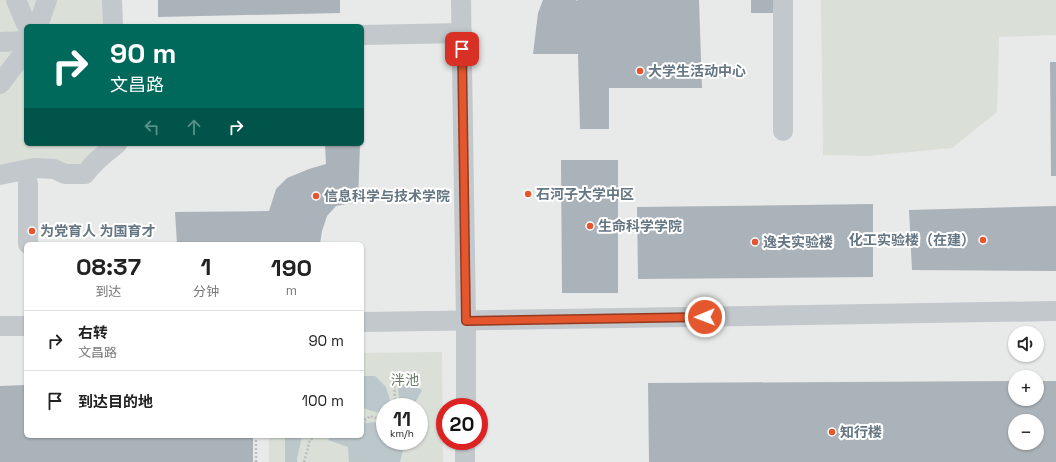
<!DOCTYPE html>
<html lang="zh">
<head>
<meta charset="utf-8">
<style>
	:root { --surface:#fff; --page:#f6f6f6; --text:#222; --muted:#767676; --line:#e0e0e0 }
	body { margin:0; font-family:"Space Grotesk","Noto Sans SC",sans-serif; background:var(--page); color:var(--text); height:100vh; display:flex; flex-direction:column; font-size:15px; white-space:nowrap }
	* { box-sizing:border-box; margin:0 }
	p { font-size:13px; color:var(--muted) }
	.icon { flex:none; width:22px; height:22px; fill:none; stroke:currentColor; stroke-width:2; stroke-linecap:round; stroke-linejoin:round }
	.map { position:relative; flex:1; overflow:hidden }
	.sheet { position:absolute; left:24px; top:242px; width:340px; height:196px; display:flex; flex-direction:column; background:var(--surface); border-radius:6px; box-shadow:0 1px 3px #0004 }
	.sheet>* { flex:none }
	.hud { position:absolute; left:24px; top:24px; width:340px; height:122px; border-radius:6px; box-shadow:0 1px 3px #0004; background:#00695c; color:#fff; overflow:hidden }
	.buttons { position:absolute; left:1008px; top:326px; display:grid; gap:8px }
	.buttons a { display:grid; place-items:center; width:36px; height:36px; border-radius:50%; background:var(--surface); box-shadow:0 1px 3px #0004; font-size:20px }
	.speed { position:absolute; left:376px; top:398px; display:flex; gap:8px; font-size:20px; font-weight:700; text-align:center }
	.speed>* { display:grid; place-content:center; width:52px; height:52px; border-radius:50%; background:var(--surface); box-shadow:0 1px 3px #0004; line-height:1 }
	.speed small { font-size:10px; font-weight:400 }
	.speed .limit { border:6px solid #d22; background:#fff; color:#111 }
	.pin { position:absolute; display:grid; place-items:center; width:34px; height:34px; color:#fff; margin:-17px; border-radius:8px; box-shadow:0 2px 6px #0006 }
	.me { position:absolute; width:44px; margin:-22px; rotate:269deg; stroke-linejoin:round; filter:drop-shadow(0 0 3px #0008) }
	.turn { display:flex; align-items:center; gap:14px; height:84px; padding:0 20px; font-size:18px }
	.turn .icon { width:52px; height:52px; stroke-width:2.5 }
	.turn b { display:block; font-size:28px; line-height:34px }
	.lanes { display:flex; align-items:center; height:38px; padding:0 20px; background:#0003; justify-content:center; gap:20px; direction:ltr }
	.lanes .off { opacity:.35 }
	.eta { display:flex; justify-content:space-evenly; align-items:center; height:68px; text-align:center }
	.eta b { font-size:24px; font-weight:600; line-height:28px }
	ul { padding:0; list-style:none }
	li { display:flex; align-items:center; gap:12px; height:60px; padding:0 20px; border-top:1px solid var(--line) }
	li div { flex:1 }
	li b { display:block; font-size:15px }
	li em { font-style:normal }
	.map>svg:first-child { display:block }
</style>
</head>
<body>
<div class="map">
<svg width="1056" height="462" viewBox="0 0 1056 462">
	<rect width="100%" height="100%" fill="#fafaf8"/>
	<path fill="#e8e9e9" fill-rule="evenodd" d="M0,0H1056V462H0ZM26,26H362V144H26ZM26,244H362V436H26ZM1015,333H1037V355H1015ZM1015,377H1037V399H1015ZM385,407H419V441H385ZM445,407H479V441H445ZM1015,421H1037V443H1015Z"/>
	<g fill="#dadfd7" fill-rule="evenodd">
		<polygon points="0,0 113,0 114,26 26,26 26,144 117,144 81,167 0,174"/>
		<polygon points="821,0 1056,0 1056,35 999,37 997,112 952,148 867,156 823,155"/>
		<path d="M442,352L443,462H269V436H362V353ZM385,407H419V441H385Z"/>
	</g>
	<g fill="#bbc7cb">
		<polygon points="362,376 375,376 386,387 390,400 386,407 385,407 385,409 383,414 362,408"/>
		<polygon points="407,382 422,390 413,407 400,407 398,389"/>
		<polygon points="362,419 366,423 374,422 383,428 385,428 385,441 413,441 403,450 400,462 349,462 348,447 328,440 331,436 362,436"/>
		<polygon points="419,419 428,419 427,431 419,437"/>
		<polygon points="285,436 302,436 297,459 297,462 285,462"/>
	</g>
	<g fill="#aab3b9" fill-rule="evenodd">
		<polygon points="158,0 340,0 340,13 158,17"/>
		<polygon points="543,0 576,0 577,1 578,0 699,0 702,88 609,88 609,129 580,129 578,54 533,54 538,13"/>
		<polygon points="751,0 790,0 791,13 751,13"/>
		<polygon points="1050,62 1056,62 1056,176 1051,176"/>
		<polygon points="325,144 360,144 358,202 336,206 327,216 322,231 320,244 177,244 175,212 269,211 276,189 287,178 309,169 326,164"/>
		<polygon points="561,160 618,160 618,293 562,293"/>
		<polygon points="873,204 873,277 638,279 637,207"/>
		<polygon points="1056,206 1056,271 912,270 909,210"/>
		<path d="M1015,381V399H1037V381H1056V462H649L648,383ZM1015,421H1037V443H1015Z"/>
		<polygon points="26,385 26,436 253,436 253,462 0,462 0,386"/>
	</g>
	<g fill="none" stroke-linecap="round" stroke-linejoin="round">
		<g stroke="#bbbfc2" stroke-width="2.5" stroke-dasharray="2 2" stroke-linecap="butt">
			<polyline points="392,407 395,402 394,376"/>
			<polyline points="362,414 364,421 370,416 375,418 385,416"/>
			<polyline points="256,436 256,462"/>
			<polyline points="304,462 310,440 315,436"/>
		</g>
		<g stroke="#c3c8cc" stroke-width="20">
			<polyline points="16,0 27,26"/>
			<polyline points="112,0 113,26"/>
			<polyline points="461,0 466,321 466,407"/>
			<polyline points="783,0 783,131"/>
			<polyline points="38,26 47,0"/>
			<polyline points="362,35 462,33"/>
			<polyline points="0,42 26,41"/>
			<polyline points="0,84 26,50"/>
			<path d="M0,175L34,168L54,169L65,174H85C94,162 105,153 117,144"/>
			<polyline points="28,183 28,244"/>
			<polyline points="362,322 1056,311"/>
			<polyline points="0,326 26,326"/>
			<polyline points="465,462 465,441"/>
		</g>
	</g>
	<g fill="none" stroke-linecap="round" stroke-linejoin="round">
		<g stroke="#94391e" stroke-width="10">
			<polyline id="route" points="462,49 466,321 705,317"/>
		</g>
		<use href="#route" stroke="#e4572e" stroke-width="7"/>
	</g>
	<g fill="#e4572e" stroke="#fff" stroke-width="1.5">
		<circle cx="640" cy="71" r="4"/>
		<circle cx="528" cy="194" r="4"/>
		<circle cx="316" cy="196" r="4"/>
		<circle cx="590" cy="226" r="4"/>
		<circle cx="32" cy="231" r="4"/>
		<circle cx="983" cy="240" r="4"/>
		<circle cx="755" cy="242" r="4"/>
		<circle cx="832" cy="432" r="4"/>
	</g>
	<g text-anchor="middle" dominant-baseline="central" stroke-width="4" stroke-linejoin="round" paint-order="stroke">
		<g font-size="14" font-weight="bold" fill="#657683" stroke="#fff" text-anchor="start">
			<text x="648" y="71">大学生活动中心</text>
			<text x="536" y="194">石河子大学中区</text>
			<text x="324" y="196">信息科学与技术学院</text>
			<text x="598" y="226">生命科学学院</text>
			<text x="40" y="231">为党育人 为国育才</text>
			<text x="975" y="240" text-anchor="end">化工实验楼（在建）</text>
			<text x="763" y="242">逸夫实验楼</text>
			<text x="840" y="432">知行楼</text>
		</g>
		<g font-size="14" fill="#687a64" stroke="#fff">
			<text x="405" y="380">泮池</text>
		</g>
	</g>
</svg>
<div class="buttons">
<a><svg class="icon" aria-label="sound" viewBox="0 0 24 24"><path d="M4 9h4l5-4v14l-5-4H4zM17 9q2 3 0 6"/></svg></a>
<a>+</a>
<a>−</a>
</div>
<div class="speed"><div>11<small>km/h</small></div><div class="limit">20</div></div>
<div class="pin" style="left:462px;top:49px;background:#d93025"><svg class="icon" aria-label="arrive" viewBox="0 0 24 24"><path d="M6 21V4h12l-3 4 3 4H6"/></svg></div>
<svg class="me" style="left:705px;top:317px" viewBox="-20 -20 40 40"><circle r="17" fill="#e4572e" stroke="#fff" stroke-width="3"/><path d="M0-11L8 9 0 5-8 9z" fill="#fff"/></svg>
<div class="hud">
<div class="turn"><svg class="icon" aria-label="right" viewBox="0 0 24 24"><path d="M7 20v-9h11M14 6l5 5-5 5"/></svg><div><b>90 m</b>文昌路</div></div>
<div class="lanes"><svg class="icon off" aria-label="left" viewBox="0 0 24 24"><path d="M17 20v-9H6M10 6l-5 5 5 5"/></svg><svg class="icon off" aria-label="ahead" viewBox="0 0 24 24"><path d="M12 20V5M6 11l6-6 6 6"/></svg><svg class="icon" aria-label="right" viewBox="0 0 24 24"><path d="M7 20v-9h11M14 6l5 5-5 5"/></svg></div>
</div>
<section class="sheet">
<div class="eta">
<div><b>08:37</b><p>到达</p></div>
<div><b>1</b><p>分钟</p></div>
<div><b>190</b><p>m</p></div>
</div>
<ul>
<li><svg class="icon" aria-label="right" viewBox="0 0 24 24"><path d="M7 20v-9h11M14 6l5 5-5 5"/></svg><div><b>右转</b><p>文昌路</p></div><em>90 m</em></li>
<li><svg class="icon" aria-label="arrive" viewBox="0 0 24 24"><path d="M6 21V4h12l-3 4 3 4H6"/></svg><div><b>到达目的地</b></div><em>100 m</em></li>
</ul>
</section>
</div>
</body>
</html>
